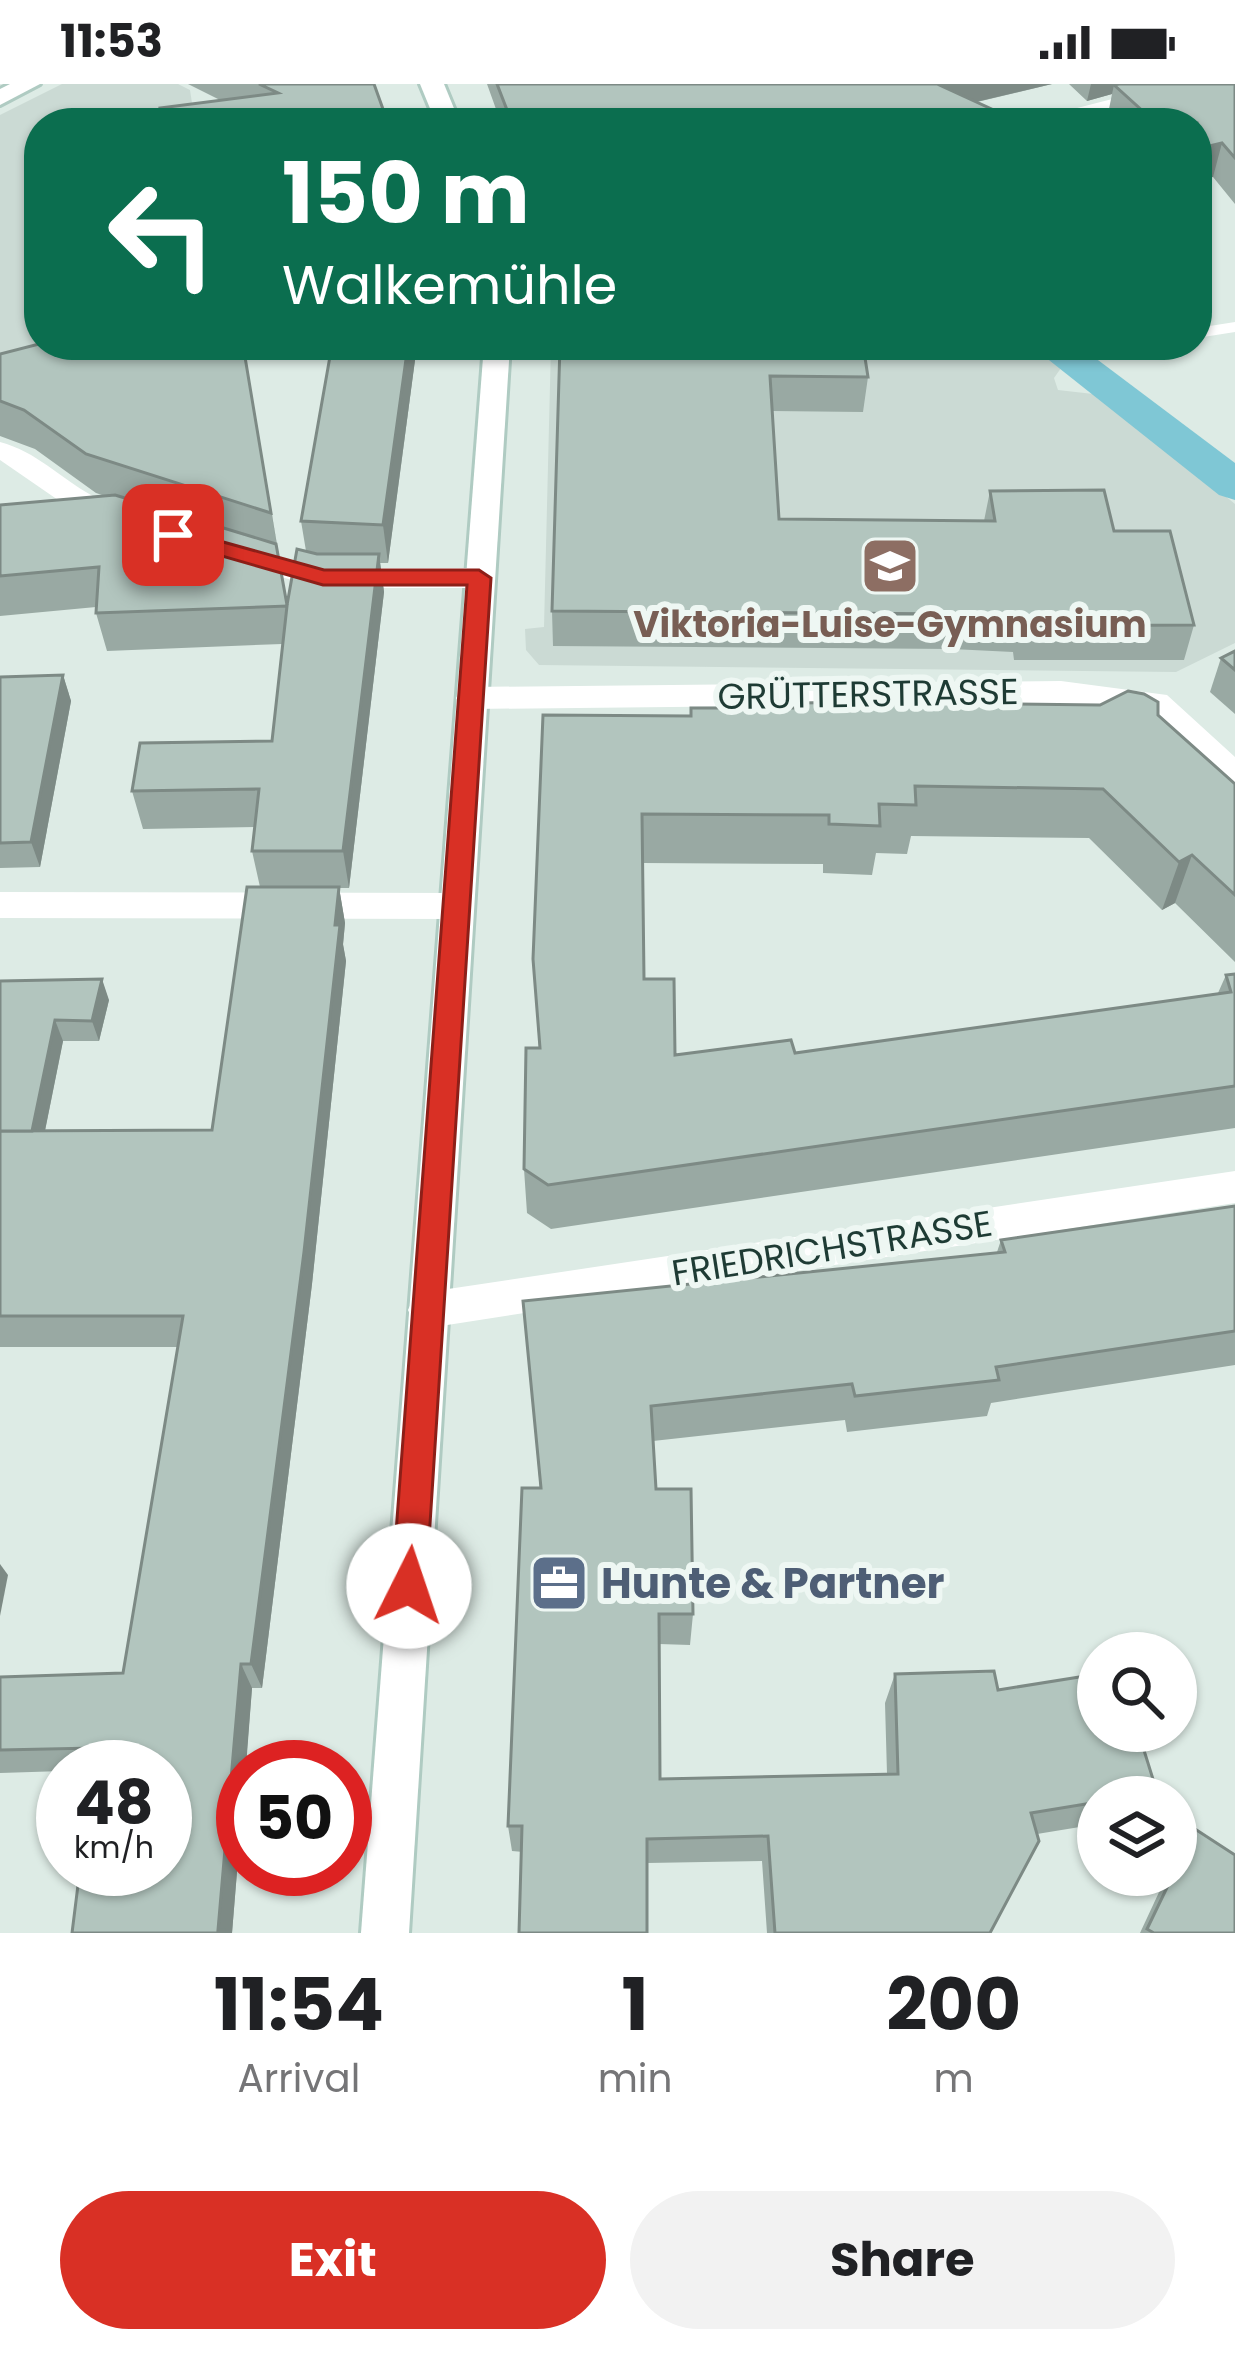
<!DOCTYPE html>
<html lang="en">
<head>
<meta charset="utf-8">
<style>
	:root { --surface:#fff; --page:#f2f2f2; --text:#202124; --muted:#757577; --accent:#d93025 }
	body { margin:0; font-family:Poppins,sans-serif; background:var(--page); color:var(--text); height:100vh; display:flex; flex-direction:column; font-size:45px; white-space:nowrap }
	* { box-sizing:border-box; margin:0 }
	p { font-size:39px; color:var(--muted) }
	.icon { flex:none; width:66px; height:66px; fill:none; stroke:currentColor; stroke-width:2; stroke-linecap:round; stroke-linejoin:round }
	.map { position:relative; height:1849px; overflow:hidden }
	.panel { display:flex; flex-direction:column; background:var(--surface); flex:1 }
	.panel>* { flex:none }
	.banner { position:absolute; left:24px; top:24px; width:1188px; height:252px; border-radius:48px; box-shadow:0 3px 9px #0004; background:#0b6e4f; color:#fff; overflow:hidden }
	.tools { position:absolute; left:1077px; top:1548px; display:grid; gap:24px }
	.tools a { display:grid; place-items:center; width:120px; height:120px; border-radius:50%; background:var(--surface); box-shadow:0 3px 9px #0004; font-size:60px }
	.speed { position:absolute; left:36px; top:1656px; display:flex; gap:24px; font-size:60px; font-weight:700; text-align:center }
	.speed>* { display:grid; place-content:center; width:156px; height:156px; border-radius:50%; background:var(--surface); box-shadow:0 3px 9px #0004; line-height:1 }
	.speed small { font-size:30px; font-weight:400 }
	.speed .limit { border:18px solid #d22; background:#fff; color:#111 }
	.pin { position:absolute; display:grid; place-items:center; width:102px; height:102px; color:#fff; margin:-51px; border-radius:24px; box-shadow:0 6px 18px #0006 }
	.me { position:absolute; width:132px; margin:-66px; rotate:4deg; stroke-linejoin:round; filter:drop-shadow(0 0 9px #0008) }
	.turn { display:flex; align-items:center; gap:42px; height:252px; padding:0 60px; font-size:54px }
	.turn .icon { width:156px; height:156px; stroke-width:2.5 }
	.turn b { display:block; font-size:84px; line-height:102px }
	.eta { display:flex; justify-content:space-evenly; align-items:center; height:204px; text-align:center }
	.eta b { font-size:72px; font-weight:700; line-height:84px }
	.cta { display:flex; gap:24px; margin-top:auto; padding:24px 60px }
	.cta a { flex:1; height:138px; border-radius:72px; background:var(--accent); color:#fff; font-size:48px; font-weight:700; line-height:138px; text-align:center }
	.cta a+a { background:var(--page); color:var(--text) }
	.status { display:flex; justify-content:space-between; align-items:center; height:84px; padding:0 60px; background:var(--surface); direction:ltr }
	.status svg { height:33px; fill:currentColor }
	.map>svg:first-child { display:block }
</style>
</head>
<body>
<div class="status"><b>11:53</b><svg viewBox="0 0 49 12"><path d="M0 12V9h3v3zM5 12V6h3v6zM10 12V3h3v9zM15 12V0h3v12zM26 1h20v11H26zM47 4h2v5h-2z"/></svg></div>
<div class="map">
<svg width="1235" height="1849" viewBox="0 0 1235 1849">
	<rect width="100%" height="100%" fill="#ddebe5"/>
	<g fill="#cbdad4">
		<polygon points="62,0 178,0 190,6 195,39 39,39 39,261 0,293 0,31"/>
		<polygon points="551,261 1044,261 1066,277 1054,294 1058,306 1102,311 1235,420 1235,559 1176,588 539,581 526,566 525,545 544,543"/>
	</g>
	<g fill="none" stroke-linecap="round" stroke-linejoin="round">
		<polygon fill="#7fc7d5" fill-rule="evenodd" points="1030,261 1078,261 1235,379 1235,416 1219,411"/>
		<g stroke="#afcbc2" stroke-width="6">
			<g id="secondary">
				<polygon points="10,0 40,0 0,21 0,5"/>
				<polygon points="420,0 444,0 460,39 436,39"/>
				<polygon points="484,261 510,261 409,1849 361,1849"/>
			</g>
		</g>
		<polygon fill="#fff" fill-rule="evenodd" points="1235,238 1235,248 1197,254 1197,244"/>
		<g fill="#fff" fill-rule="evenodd">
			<polygon points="1171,0 1210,0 1206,5 1074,39 1034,39 1038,34"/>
			<path d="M0,358C37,368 59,393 91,411C106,420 123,419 134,432L119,441L74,427L0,376Z"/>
			<polygon points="234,461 323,484 479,484 494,494 479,504 323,504 223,478 219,471 223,464"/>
			<polygon points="1061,597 1167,611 1235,673 1235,704 1223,700 1147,629 1061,619 472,625 461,622 456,614 461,606 472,603"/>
			<polygon points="0,808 456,809 468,813 473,822 468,831 456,835 0,834"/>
			<polygon points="1235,1087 1235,1119 428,1244 414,1239 408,1226 414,1213 428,1208"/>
		</g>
		<use href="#secondary" fill="#fff" fill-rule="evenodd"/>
	</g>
	<g fill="#99a9a3">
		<polygon points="188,0 374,0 222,17"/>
		<polygon points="487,0 1052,0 977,18 1022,39 501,39"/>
		<polygon points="1069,0 1235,0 1235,120 1213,93 1112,39 1107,35 1112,10 1087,17"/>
		<polygon points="39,261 303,261 246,275 287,520 306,467 301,437 417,261 388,479 380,479 384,508 349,804 339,804 345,839 343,861 346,877 312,1200 262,1604 252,1604 232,1849 72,1849 165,1683 63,1683 63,1687 0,1689 0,1593 123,1589 178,1263 0,1263 0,897 109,916 99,957 63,957 45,1047 212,1046 260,803 252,767 255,743 143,745 132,707 272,657 282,560 107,567 96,529 96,523 0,532 0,421 105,412 96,409 35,365 0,352 0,270"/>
		<polygon points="560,261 868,293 863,328 772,327 779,435 984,437 990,407 1114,447 1194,541 1184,576 1014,576 1013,568 952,565 553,562 552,527"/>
		<polygon points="1105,261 1159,261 1114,271"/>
		<polygon points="1235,567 1235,630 1210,608 1221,574"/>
		<polygon points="63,591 71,617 40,783 0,784 0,593"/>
		<polygon points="1158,631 1235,700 1235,878 1175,819 1162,826 1089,754 911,752 907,770 876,769 872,791 823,789 823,780 643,779 644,895 675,971 795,969 1218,909 1226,891 1235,890 1235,1044 551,1145 527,1129 524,1085 539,964 533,875 690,632"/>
		<polygon points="1235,1122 1235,1281 991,1319 987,1332 847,1348 845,1336 653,1357 656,1405 693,1530 690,1561 659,1560 660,1695 887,1690 885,1619 895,1590 998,1606 1157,1708 1153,1713 1098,1713 1098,1740 1037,1750 990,1849 767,1849 762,1777 647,1779 512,1767 508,1742 540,1404 523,1217 997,1168 1001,1156"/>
		<polygon points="1195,1745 1235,1849 1140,1849 1167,1791 1176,1791 1176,1772 1182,1759"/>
	</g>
	<g fill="#7d8a85">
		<polygon points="929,0 1052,0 925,30"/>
		<polygon points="1091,0 1153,0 1114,1 1112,10 1087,17"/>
		<polygon points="1222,59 1213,93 1197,97 1197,65"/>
		<polygon points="1209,166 1200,201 1197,201 1197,169"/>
		<polygon points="243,261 303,261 246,275 278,468"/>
		<polygon points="408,261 417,261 388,479 383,441"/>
		<polygon points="1116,261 1159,261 1114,271"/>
		<polygon points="379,470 384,508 349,804 343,767"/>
		<polygon points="63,591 71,617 40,783 31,758"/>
		<polygon points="1192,771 1175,819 1162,826 1179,778"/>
		<polygon points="339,803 345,839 343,860 346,877 312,1200 262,1604 251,1580"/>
		<polygon points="102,895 109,916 99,957 92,937"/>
		<polygon points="55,936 63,957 39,1076 30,1056"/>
		<polygon points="0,1480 8,1491 0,1532"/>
		<polygon points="241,1580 252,1604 246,1683 243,1683 243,1714 232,1849 220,1849 218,1846"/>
	</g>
	<g fill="#b2c5be" stroke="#7d8a85" stroke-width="3">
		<polygon points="259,0 374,0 388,39 163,39 160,24 278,9"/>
		<polygon points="497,0 937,0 1022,39 512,39"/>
		<polygon points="1119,0 1235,0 1235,74 1222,59 1197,65 1197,39 1112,39 1146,30 1114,1"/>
		<polygon points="1197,155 1209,166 1197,169"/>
		<polygon points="39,260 243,261 271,429 86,370 24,326 0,317 0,270"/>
		<polygon points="332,261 408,261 383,441 301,437"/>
		<polygon points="560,261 863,261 868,293 770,292 779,435 995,437 990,407 1104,406 1114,447 1170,447 1194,541 1022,542 1020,534 959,530 552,527"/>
		<polygon points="115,411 276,460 287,521 297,465 317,470 379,470 343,767 252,767 259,705 132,707 140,659 272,657 287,522 96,529 99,483 0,492 0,421"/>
		<polygon points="1235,567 1235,586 1221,574"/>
		<polygon points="63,591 31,758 0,759 0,593"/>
		<polygon points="1128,607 1144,610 1158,618 1158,631 1235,700 1235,811 1192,771 1179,778 1103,705 915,702 916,721 879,720 880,742 829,740 829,731 642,730 644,895 674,895 675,971 791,956 795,969 1231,908 1226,891 1235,890 1235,1002 548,1101 524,1085 526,964 540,964 533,875 543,631 691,632 691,624 805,624 804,619 847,618 1100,621"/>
		<polygon points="247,803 339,803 335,841 340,841 304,1168 251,1580 241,1580 218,1846 224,1846 224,1849 72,1849 80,1785 165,1785 165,1683 92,1683 94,1664 0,1666 0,1593 123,1589 183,1232 0,1232 0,1047 212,1046"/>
		<polygon points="102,895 92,937 55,936 32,1047 0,1047 0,897"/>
		<polygon points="1235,1122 1235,1247 996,1283 999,1296 855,1312 852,1300 651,1322 656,1405 691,1405 693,1530 659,1530 660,1695 898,1690 895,1590 994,1587 998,1606 1098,1590 1098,1647 1138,1647 1157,1708 1127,1713 1098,1713 1098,1718 1031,1729 1039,1757 990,1849 775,1849 768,1752 647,1755 647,1849 519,1849 522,1742 508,1742 522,1404 541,1404 523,1217 1005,1168 1001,1156"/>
		<polygon points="1195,1745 1235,1771 1235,1849 1154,1849 1147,1845 1173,1791 1176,1791 1176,1784"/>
	</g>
	<polygon fill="#d93025" stroke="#8d1f18" stroke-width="3" points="173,444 324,486 479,486 491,494 426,1502 421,1514 409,1518 397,1514 392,1502 467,501 323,501 166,456 162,451"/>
	<defs>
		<g id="school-square" transform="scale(3)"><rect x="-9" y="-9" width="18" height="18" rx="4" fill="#8d6e63" stroke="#eef7f3"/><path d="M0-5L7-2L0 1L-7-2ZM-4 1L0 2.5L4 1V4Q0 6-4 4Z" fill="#fff"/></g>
		<g id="office-square" transform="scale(3)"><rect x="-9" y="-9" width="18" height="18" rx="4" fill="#5c6f8a" stroke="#eef7f3"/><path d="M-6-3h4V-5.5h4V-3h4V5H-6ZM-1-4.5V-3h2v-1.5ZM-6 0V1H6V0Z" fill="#fff"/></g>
	</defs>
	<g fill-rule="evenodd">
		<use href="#school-square" x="890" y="482"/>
		<use href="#office-square" x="559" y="1499"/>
	</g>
	<g text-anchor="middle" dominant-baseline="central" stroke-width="12" stroke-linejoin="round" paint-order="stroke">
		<g font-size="36" font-weight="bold" fill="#785e54" stroke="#eef7f3">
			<text x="890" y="540">Viktoria-Luise-Gymnasium</text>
		</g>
		<g font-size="36" fill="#1e3b34" stroke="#eef7f3">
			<text transform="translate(868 610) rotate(-1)">GRÜTTERSTRASSE</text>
			<text transform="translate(832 1164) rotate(-9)">FRIEDRICHSTRASSE</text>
		</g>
		<g font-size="42" font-weight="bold" fill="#4e5e75" stroke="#eef7f3" text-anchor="start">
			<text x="601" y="1499">Hunte &amp; Partner</text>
		</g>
	</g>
</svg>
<div class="tools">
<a><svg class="icon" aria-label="search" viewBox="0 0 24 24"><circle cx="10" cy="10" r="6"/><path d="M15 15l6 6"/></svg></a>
<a><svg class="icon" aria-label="layers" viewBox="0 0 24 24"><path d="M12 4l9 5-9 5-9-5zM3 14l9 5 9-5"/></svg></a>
</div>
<div class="speed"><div>48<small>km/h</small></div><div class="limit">50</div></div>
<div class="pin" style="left:173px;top:451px;background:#d93025"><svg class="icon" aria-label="arrive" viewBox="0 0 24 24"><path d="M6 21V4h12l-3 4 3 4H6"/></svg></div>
<svg class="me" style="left:409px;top:1502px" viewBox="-20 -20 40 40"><circle r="19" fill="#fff"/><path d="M0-13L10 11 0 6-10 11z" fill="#d93025"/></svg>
<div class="banner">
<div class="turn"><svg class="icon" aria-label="left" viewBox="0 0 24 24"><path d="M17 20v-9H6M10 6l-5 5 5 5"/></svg><div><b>150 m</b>Walkemühle</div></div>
</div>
</div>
<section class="panel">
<div class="eta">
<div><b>11:54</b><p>Arrival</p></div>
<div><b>1</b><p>min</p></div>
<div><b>200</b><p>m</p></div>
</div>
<div class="cta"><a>Exit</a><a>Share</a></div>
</section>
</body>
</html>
